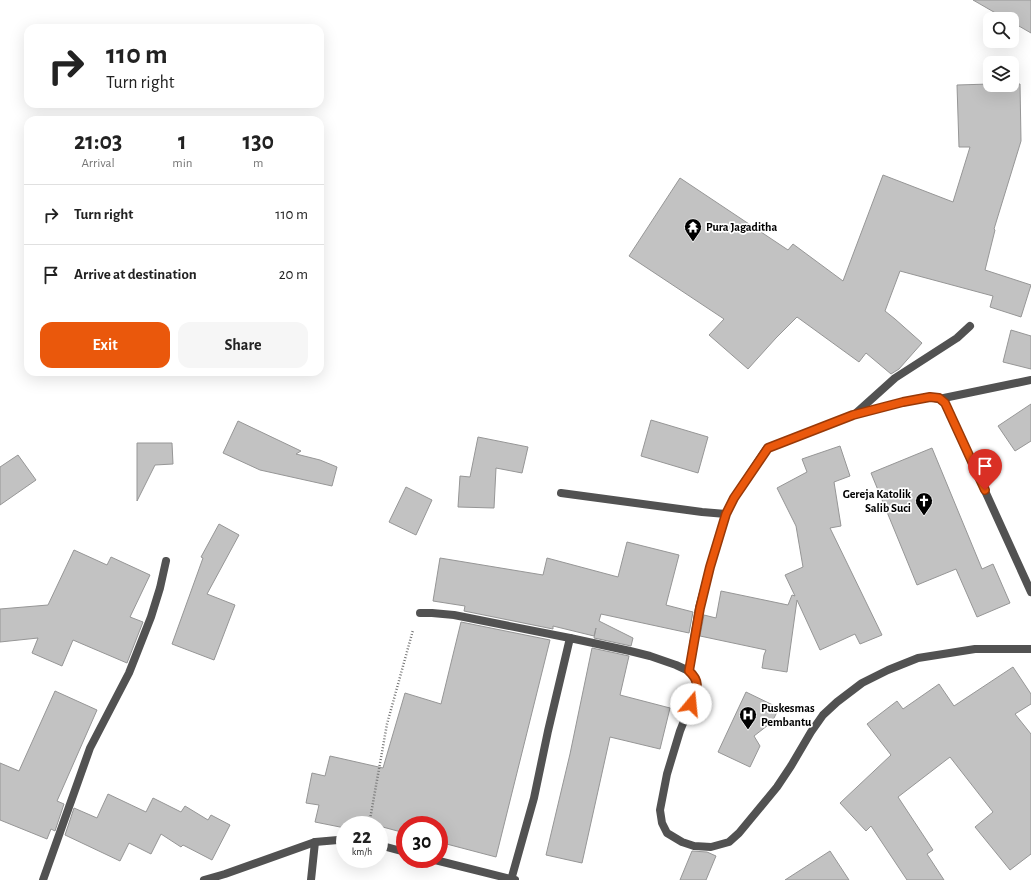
<!DOCTYPE html>
<html lang="en">
<head>
<meta charset="utf-8">
<style>
	:root { --surface:#fff; --page:#f6f6f6; --text:#222; --muted:#767676; --line:#e0e0e0; --accent:#ea580c }
	body { margin:0; font-family:"Alegreya Sans",sans-serif; background:var(--page); color:var(--text); height:100vh; display:flex; flex-direction:column; font-size:15px; white-space:nowrap }
	* { box-sizing:border-box; margin:0 }
	p { font-size:13px; color:var(--muted) }
	.icon { flex:none; width:22px; height:22px; fill:none; stroke:currentColor; stroke-width:2; stroke-linecap:round; stroke-linejoin:round }
	.map { position:relative; flex:1; overflow:hidden }
	.panel { position:absolute; left:24px; top:116px; width:300px; height:260px; display:flex; flex-direction:column; background:var(--surface); border-radius:12px; box-shadow:0 4px 16px #0002 }
	.panel>* { flex:none }
	.banner { position:absolute; left:24px; top:24px; width:300px; height:84px; border-radius:12px; box-shadow:0 4px 16px #0002; background:#fff; color:var(--text); overflow:hidden }
	.fabs { position:absolute; left:983px; top:12px; display:grid; gap:8px }
	.fabs a { display:grid; place-items:center; width:36px; height:36px; border-radius:8px; background:var(--surface); box-shadow:0 4px 16px #0002; font-size:20px }
	.speed { position:absolute; left:336px; top:816px; display:flex; gap:8px; font-size:20px; font-weight:700; text-align:center }
	.speed>* { display:grid; place-content:center; width:52px; height:52px; border-radius:50%; background:var(--surface); box-shadow:0 4px 16px #0002; line-height:1 }
	.speed small { font-size:10px; font-weight:400 }
	.speed .limit { border:6px solid #d22; background:#fff; color:#111 }
	.pin { position:absolute; display:grid; place-items:center; width:34px; height:34px; color:#fff; margin:-41px -17px; border-radius:50% 50% 50% 0; rotate:-45deg; box-shadow:0 0 4px #0007 }
	.pin .icon { rotate:45deg }
	.me { position:absolute; width:44px; margin:-22px; rotate:17deg; stroke-linejoin:round; filter:drop-shadow(0 0 3px #0008) }
	.turn { display:flex; align-items:center; gap:14px; height:84px; padding:0 16px; font-size:18px }
	.turn .icon { width:52px; height:52px; stroke-width:2.5 }
	.turn b { display:block; font-size:28px; line-height:34px }
	.eta { display:flex; justify-content:space-evenly; align-items:center; height:68px; text-align:center }
	.eta b { font-size:24px; font-weight:700; line-height:28px }
	.button { display:flex; gap:8px; margin-top:auto; padding:8px 16px }
	.button a { flex:1; height:46px; border-radius:12px; background:var(--accent); color:#fff; font-size:16px; font-weight:700; line-height:46px; text-align:center }
	.button a+a { background:var(--page); color:var(--text) }
	ul { padding:0; list-style:none }
	li { display:flex; align-items:center; gap:12px; height:60px; padding:0 16px; border-top:1px solid var(--line) }
	li div { flex:1 }
	li b { display:block; font-size:15px }
	li em { font-style:normal }
	.map>svg:first-child { display:block }
</style>
</head>
<body>
<div class="map">
<svg width="1031" height="880" viewBox="0 0 1031 880">
	<rect width="100%" height="100%" fill="#fff"/>
	<g fill="#c2c2c2" stroke="#969696">
		<polygon points="973,0 1031,0 1031,33 1012,22 1012,19 1006,19"/>
		<polygon points="990,84 1012,85 1012,84 1020,84 1021,141 994,229 995,230 985,270 1031,285 1021,317 990,307 993,296 900,271 885,311 895,319 922,343 899,369 891,374 866,353 859,362 797,317 776,338 748,369 709,335 724,319 629,256 680,178 788,250 793,244 843,281 883,175 953,202 970,147 959,147 957,85"/>
		<polygon points="1011,330 1031,336 1031,369 1003,362"/>
		<polygon points="1031,404 1031,441 1015,451 998,426"/>
		<polygon points="651,420 708,437 698,473 641,456"/>
		<polygon points="238,421 301,451 296,454 320,460 337,467 332,486 260,470 223,453"/>
		<polygon points="478,437 528,447 522,473 496,468 494,508 458,507 460,476 470,477"/>
		<polygon points="137,443 172,443 173,464 155,465 137,501"/>
		<polygon points="840,446 850,476 834,482 841,526 830,528 882,635 860,644 855,634 820,650 797,600 787,672 762,668 764,655 766,650 700,636 704,615 716,618 721,591 788,605 792,595 795,596 785,575 803,567 796,526 777,488 807,472 802,459"/>
		<polygon points="932,448 982,569 993,564 1010,603 977,617 956,569 917,585 871,473"/>
		<polygon points="18,455 36,480 0,505 0,467"/>
		<polygon points="406,487 432,500 416,535 389,522"/>
		<polygon points="219,524 239,535 207,594 235,605 214,660 172,644 203,558 201,557"/>
		<polygon points="627,542 679,555 666,605 693,612 689,633 601,614 599,621 633,638 631,646 594,638 596,628 594,636 553,626 553,629 464,611 465,606 433,601 440,558 543,575 547,558 618,577"/>
		<polygon points="74,550 107,565 111,557 150,575 130,617 143,622 127,663 73,640 62,666 32,653 38,638 0,642 0,609 48,605"/>
		<polygon points="461,622 550,640 496,857 439,842 439,825 405,825 405,833 379,826 379,825 345,825 345,828 315,822 319,805 306,803 312,773 325,776 330,756 383,768 405,693 441,704"/>
		<polygon points="592,648 629,656 620,695 670,708 660,749 610,737 582,863 546,855 570,754"/>
		<polygon points="1013,667 1031,694 1031,704 1015,714 1031,734 1031,854 1010,870 975,827 993,812 950,757 898,797 933,850 927,854 944,880 907,880 871,826 866,831 840,803 891,755 867,724 897,701 903,709 939,684 954,706"/>
		<polygon points="55,691 97,710 57,801 64,804 55,831 51,829 47,839 0,820 0,763 19,771"/>
		<polygon points="746,692 779,708 772,722 754,736 760,746 750,767 718,752"/>
		<polygon points="108,794 146,812 153,798 181,812 185,806 208,820 211,815 230,825 212,860 183,845 181,847 161,834 151,854 129,843 120,861 65,835 74,808 97,818"/>
		<polygon points="692,851 707,852 716,856 706,880 680,880"/>
		<polygon points="830,851 849,880 785,880"/>
	</g>
	<g fill="none" stroke-linecap="round" stroke-linejoin="round">
		<polyline stroke="#747474" stroke-width="2.5" stroke-dasharray="1 2" stroke-linecap="butt" points="369,825 387,724 413,630"/>
		<g stroke="#525252" stroke-width="8">
			<polyline points="939,399 1031,380"/>
			<polyline points="855,414 895,378 957,338 970,326"/>
			<polyline points="561,493 702,512 726,514 734,498 767,448 853,415 903,402 930,397 939,399 945,403 1031,592"/>
			<polyline points="420,613 432,613 454,615 570,638"/>
			<polyline points="689,671 699,608 710,567 726,514"/>
			<polyline points="379,845 405,852"/>
			<polyline points="431,859 515,880"/>
			<polyline points="43,880 90,748 129,673 151,617 160,588 166,561"/>
			<polyline points="204,880 225,874 315,842 338,840 345,840"/>
			<polyline points="311,880 315,842"/>
			<polyline points="511,880 534,798 548,731 570,638 630,651 650,656 676,665 689,671 695,677 697,684 696,691 680,731 667,774 660,810 662,823 667,833 682,842 694,846 711,847 729,842 739,833 777,787 791,766 811,732 823,715 837,702 862,683 888,670 918,658 975,649 1031,649"/>
		</g>
	</g>
	<g fill="none" stroke-linecap="round" stroke-linejoin="round">
		<g stroke="#983908" stroke-width="10">
			<path id="route" d="M691,704C696,690 702,683 689,671L700,608L710,567L726,514L734,498L768,448L853,415L903,402L930,397L939,398L945,403L985,490"/>
		</g>
		<use href="#route" stroke="#ea580c" stroke-width="7"/>
	</g>
	<defs>
		<g id="temple-pin" transform="scale(0.9)"><path d="M0 17L-7.5 6A9.5 9.5 0 1 1 7.5 6Z" fill="#000" stroke="#fff"/><path d="M0-6L5-2H3V0L6.5 2.5H4V6H1.5V3h-3V6H-4V2.5H-6.5L-3 0V-2H-5Z" fill="#fff"/></g>
		<g id="church-pin" transform="scale(0.9)"><path d="M0 17L-7.5 6A9.5 9.5 0 1 1 7.5 6Z" fill="#000" stroke="#fff"/><path d="M-1.2-6h2.4v3.5h3.3v2.4h-3.3V6h-2.4V-.1h-3.3v-2.4h3.3Z" fill="#fff"/></g>
		<g id="hospital-pin" transform="scale(0.9)"><path d="M0 17L-7.5 6A9.5 9.5 0 1 1 7.5 6Z" fill="#000" stroke="#fff"/><path d="M-5-5h3v3.5h4V-5h3V5h-3V1.5h-4V5h-3Z" fill="#fff"/></g>
	</defs>
	<g fill-rule="evenodd">
		<use href="#temple-pin" x="693" y="227"/>
		<use href="#church-pin" x="924" y="501"/>
		<use href="#hospital-pin" x="748" y="715"/>
	</g>
	<g text-anchor="middle" dominant-baseline="central" stroke-width="3.5" stroke-linejoin="round" paint-order="stroke">
		<g font-size="12" font-weight="bold" fill="#000" stroke="#fff" text-anchor="start">
			<text x="706" y="227">Pura Jagaditha</text>
			<text x="911" y="494" text-anchor="end">Gereja Katolik<tspan x="911" dy="14">Salib Suci</tspan></text>
			<text x="761" y="708">Puskesmas<tspan x="761" dy="14">Pembantu</tspan></text>
		</g>
	</g>
</svg>
<div class="fabs">
<a><svg class="icon" aria-label="search" viewBox="0 0 24 24"><circle cx="10" cy="10" r="6"/><path d="M15 15l6 6"/></svg></a>
<a><svg class="icon" aria-label="layers" viewBox="0 0 24 24"><path d="M12 4l9 5-9 5-9-5zM3 14l9 5 9-5"/></svg></a>
</div>
<div class="speed"><div>22<small>km/h</small></div><div class="limit">30</div></div>
<div class="pin" style="left:985px;top:490px;background:#d93025"><svg class="icon" aria-label="arrive" viewBox="0 0 24 24"><path d="M6 21V4h12l-3 4 3 4H6"/></svg></div>
<svg class="me" style="left:691px;top:704px" viewBox="-20 -20 40 40"><circle r="19" fill="#fff"/><path d="M0-13L10 11 0 6-10 11z" fill="#ea580c"/></svg>
<div class="banner">
<div class="turn"><svg class="icon" aria-label="right" viewBox="0 0 24 24"><path d="M7 20v-9h11M14 6l5 5-5 5"/></svg><div><b>110 m</b>Turn right</div></div>
</div>
<section class="panel">
<div class="eta">
<div><b>21:03</b><p>Arrival</p></div>
<div><b>1</b><p>min</p></div>
<div><b>130</b><p>m</p></div>
</div>
<ul>
<li><svg class="icon" aria-label="right" viewBox="0 0 24 24"><path d="M7 20v-9h11M14 6l5 5-5 5"/></svg><div><b>Turn right</b></div><em>110 m</em></li>
<li><svg class="icon" aria-label="arrive" viewBox="0 0 24 24"><path d="M6 21V4h12l-3 4 3 4H6"/></svg><div><b>Arrive at destination</b></div><em>20 m</em></li>
</ul>
<div class="button"><a>Exit</a><a>Share</a></div>
</section>
</div>
</body>
</html>
